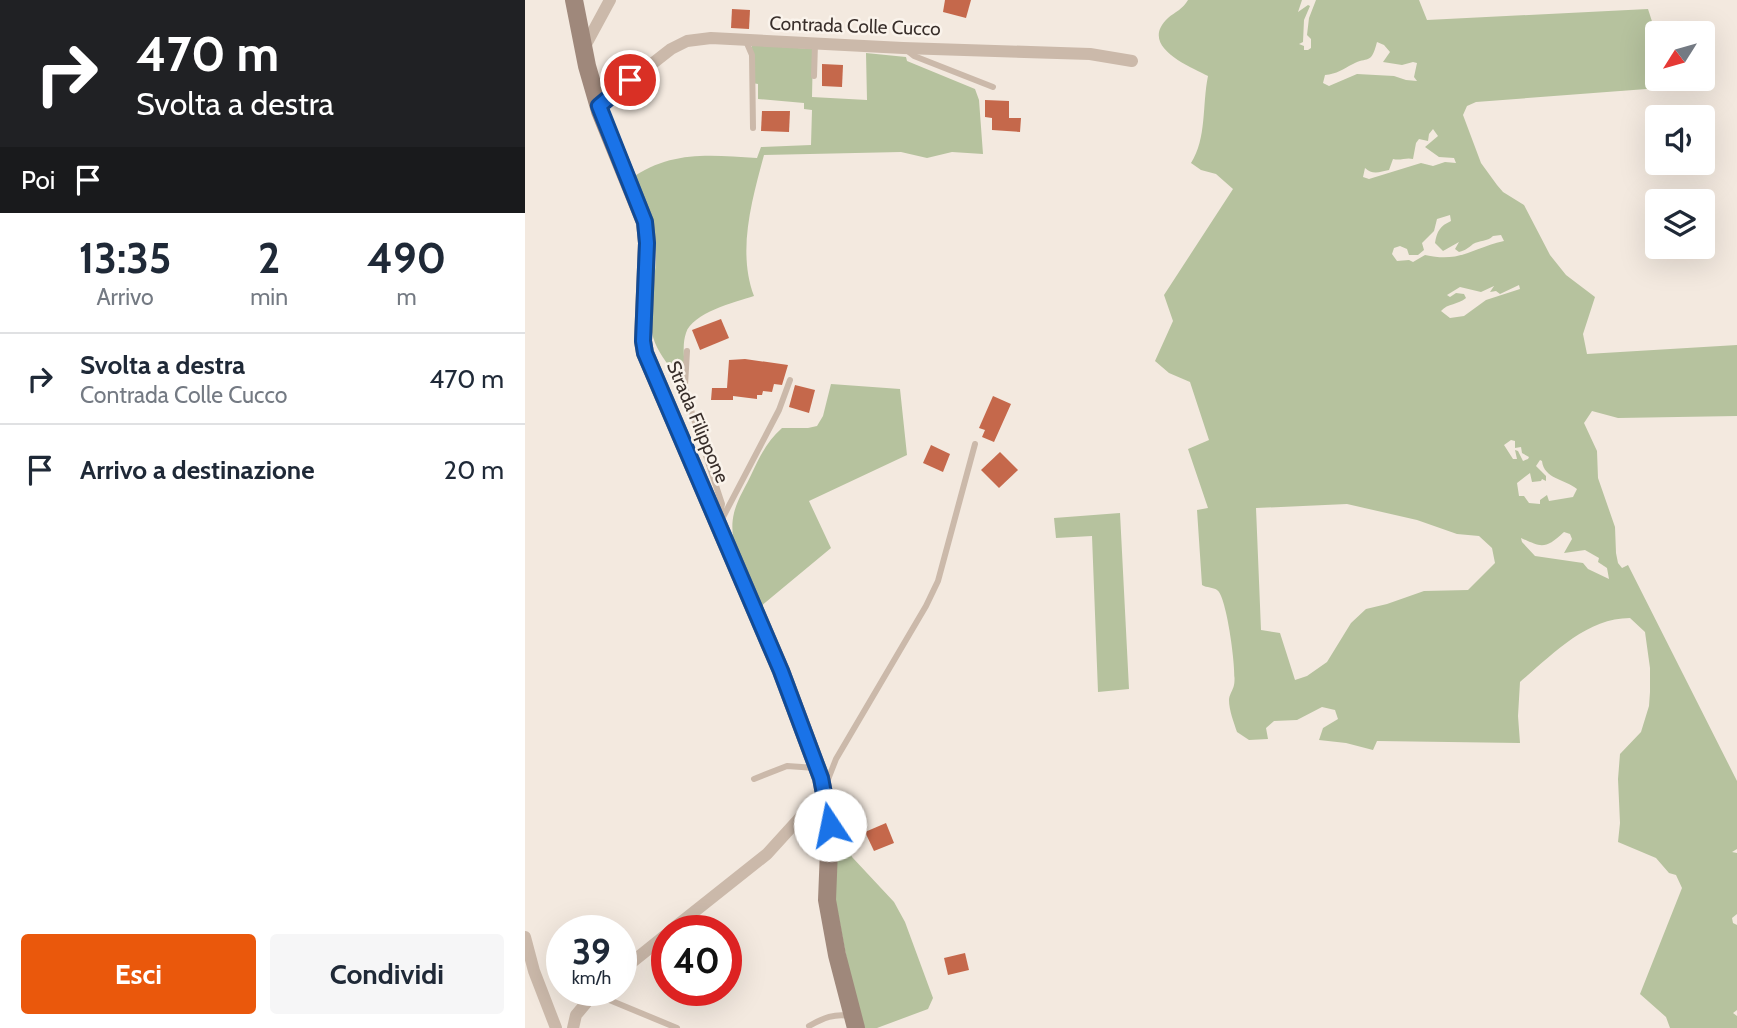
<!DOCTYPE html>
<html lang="it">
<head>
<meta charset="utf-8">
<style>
	:root { --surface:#fff; --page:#f6f6f7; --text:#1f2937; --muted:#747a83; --line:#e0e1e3; --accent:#ea580c }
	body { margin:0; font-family:Cabin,sans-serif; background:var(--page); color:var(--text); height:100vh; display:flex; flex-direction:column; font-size:26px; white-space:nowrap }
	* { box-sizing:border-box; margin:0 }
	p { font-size:23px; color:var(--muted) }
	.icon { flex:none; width:38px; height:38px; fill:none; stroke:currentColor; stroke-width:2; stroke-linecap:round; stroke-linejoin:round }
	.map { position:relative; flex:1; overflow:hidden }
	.panel { display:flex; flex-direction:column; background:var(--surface); width:525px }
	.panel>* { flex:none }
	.top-card { background:#202124; color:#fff; overflow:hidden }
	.needle { width:46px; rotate:233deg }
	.buttons { position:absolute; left:1120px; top:21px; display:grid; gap:14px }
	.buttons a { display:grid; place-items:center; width:70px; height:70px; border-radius:7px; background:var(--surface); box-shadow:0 7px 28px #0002; font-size:35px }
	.speed { position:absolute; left:21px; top:915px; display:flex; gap:14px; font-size:35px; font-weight:700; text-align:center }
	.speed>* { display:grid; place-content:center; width:91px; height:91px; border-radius:50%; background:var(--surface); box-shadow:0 7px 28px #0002; line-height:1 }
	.speed small { font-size:18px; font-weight:400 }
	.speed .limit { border:10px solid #d22; background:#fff; color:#111 }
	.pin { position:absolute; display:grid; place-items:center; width:60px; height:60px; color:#fff; margin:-30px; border:4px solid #fff; border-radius:50%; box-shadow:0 2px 7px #0007 }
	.me { position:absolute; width:77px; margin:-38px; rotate:349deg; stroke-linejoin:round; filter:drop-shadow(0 0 5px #0008) }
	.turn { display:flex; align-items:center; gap:24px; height:147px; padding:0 21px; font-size:32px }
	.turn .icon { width:91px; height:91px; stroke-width:2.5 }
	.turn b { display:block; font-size:49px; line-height:60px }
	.then { display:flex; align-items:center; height:66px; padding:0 21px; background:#0003; gap:14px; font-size:26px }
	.eta { display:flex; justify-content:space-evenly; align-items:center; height:119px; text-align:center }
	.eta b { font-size:42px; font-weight:700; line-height:49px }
	.action { display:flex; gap:14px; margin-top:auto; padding:14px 21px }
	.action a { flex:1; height:80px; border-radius:7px; background:var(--accent); color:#fff; font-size:28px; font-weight:700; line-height:80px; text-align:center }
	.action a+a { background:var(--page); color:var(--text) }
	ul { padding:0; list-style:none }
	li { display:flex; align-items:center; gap:21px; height:91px; padding:0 21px; border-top:2px solid var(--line) }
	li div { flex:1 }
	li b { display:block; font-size:26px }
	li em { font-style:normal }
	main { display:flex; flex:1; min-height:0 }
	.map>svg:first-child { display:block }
</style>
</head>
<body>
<main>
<section class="panel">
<div class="top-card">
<div class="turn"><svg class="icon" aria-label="right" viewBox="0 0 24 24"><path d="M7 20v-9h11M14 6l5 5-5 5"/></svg><div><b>470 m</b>Svolta a destra</div></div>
<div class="then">Poi<svg class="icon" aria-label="arrive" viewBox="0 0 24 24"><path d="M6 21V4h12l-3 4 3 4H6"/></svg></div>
</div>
<div class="eta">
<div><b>13:35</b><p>Arrivo</p></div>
<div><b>2</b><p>min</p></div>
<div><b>490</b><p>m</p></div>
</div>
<ul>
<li><svg class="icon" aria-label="right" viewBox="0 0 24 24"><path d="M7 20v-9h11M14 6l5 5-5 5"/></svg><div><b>Svolta a destra</b><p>Contrada Colle Cucco</p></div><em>470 m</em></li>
<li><svg class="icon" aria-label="arrive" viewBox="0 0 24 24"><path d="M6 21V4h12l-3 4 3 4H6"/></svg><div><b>Arrivo a destinazione</b></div><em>20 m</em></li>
</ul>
<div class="action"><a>Esci</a><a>Condividi</a></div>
</section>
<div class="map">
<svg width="1212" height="1028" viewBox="0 0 1212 1028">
	<rect width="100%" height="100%" fill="#f3e9df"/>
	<g fill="#b6c29e" fill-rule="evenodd">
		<path d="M663,0H777L773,12L783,5L785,6L779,20L778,42L774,44L779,46V50H783L786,48V39L782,35L784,18L791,0H894L902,20L1123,9L1132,37V79H1145L1148,87L951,102L942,106L938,115L956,163L972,185L978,192L999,205L1025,255L1041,275L1070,297L1058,334L1062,354L1212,345V416L1093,418L1067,411L1059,423L1072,451L1073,478L1090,527L1091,553L1093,563L1097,568L1103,565L1212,781V849L1207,852L1212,853V914L1207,918L1208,923L1212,925V1010L1208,1013L1212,1016V1028H1145L1141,1017L1115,994L1157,888L1151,875L1144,873L1131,858L1093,842L1095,823L1093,779L1095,754L1116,732L1124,706L1125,692V668L1120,632L1105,618C1061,618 1027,655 995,682L993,716L995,743L852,741L848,750L821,743L794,740L798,728L813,719L810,710L797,707L772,720L749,721L741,728L743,739L724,740L712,732C709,723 704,710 704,700C704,695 708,690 709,685C712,673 702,596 692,590C688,587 682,588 677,585L672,510L683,508L663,449L684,440L665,382L644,373L630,361L648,321L639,295L708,189L691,174L676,170L666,163C682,138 677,105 683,76C664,66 613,46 643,18C650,12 658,9 663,0ZM852,42L859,45L865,52L858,62L877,65L888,62L892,63L889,77L892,81L881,80L869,76L832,74L804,86L798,83L800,75C812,74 818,69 828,64C842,56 846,66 852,42ZM908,129L913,136L900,147L914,157L929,158L931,163L920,162L908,166L896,163L844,179L838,177L840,168C847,175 855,172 864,170L868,159C876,161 881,157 888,159L891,143L894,139L903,141L904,134ZM925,215L926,221C915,226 912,231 910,243L918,251L934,242L930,249L934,252C941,250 943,248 948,244C955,240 962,242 968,236L976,235L979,241C947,248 936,263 900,255L888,262L884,260L872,261L867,254L869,248L875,246L882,249L884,255H893L899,250L897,243L909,231L912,219ZM994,285L995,289L961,300L939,316L925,318L916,311C923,303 933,305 941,298L939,294L931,293L925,297L922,295L935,287L956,292L969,286L965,292L971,291L975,294ZM986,440L990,441V448L996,447L997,453L1004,457L1003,459L998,461L993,451L990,450L992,459H988L979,445ZM1015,460L1017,461C1019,479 1040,479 1052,489L1048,497L1024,501L1022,495L1015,500V504L1004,503L999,496H994L992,483L1005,473L1007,482L1016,481L1017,479L1021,481V476L1011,466ZM822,504L892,520L932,534L954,536L967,548L970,563L943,590L899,591L862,604L841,609L826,623L802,662L782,676L770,680L755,633L736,630L731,508ZM1039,532L1045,534L1047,539L1039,553L1060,550L1074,558L1073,562L1082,568L1084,579L1063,569L1058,563L1010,556L997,542L996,538C1016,547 1020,550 1039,532Z"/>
		<path d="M227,45L288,49L287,97L342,100L341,53L381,57L382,61L450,89L454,100L458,154L427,152L402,158L376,152L239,155C227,200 212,251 229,296C210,302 167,313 161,333C157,344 159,360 161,372L150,374C142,363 132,351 128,337C121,309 132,278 131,250C130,225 116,201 105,179C146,150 185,155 232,158L236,147L286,145L287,110L279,109V103L233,99V84L227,83Z"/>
		<path d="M306,384L375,389L382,455L284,501L306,548L235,607C224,579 201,545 209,513C212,500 221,486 227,473C235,456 243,440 257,428H283L292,426L298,416Z"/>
		<polygon points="595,513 604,689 573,692 567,536 531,538 529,518"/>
		<polygon points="318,831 327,857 369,902 380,922 408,998 403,1009 352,1028 335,1028 309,893 310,835"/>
	</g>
	<g fill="#c5684b">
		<polygon points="420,0 446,0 441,18 418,12"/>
		<polygon points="207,9 225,10 224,29 206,28"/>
		<polygon points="297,64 318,65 317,87 297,86"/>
		<polygon points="460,100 484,101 484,118 496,118 495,132 467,130 467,118 460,117"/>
		<polygon points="237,111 265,111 264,132 236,131"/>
		<polygon points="196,319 204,338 175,350 167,330"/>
		<polygon points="220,359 263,365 257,385 249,384 247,392 238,391 237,395 232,395 232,399 208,396 208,400 186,400 187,388 202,388 204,360"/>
		<polygon points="270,385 290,390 284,413 264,407"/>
		<polygon points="468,396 486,404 469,442 457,437 460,430 454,428"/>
		<polygon points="406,445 425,454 418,472 398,463"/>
		<polygon points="475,452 493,470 474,488 456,470"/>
		<polygon points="361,823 369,843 349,851 340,832"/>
		<polygon points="440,953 444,970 423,975 419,958"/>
	</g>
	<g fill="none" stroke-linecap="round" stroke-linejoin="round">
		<g stroke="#cbb9aa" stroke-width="6">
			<polyline points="221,41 227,55 228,128"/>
			<polyline points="380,49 389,56 468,87"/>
			<polyline points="289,76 290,44"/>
			<polyline points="162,351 160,385 163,401 197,504 195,515"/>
			<polyline points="197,519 254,410 265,380"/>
			<polyline points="229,779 262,766 291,768"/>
			<polyline points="302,782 311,759 401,606 413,581 450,444"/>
			<polyline points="73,990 82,999 152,1028"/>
			<path d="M284,1026C298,1018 310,1013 325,1016"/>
		</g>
		<g stroke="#cbb9aa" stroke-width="12">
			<polyline points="59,48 85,0"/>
			<polyline points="73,106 146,49 162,41 186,38 378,48 565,54 607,61"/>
			<polyline points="145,931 242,854 282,810 299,797"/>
			<polyline points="0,937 9,971 31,1028"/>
			<polyline points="96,971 142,934"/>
			<polyline points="48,1028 51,1015 72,990"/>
		</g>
		<polyline stroke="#9f887b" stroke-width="18" points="49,0 62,66 75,111 120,222 122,243 118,341 120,353 256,671 296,778 305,825 302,900 312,955 331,1028"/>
	</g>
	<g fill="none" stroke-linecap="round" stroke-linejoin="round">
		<g stroke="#114b97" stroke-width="18">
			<polyline id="route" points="105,80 74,106 120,222 122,243 118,341 120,353 256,671 296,778 305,825"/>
		</g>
		<use href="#route" stroke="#1a73e8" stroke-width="12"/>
	</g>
	<g text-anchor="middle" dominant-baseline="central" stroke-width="5" stroke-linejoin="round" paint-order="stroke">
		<g font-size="19" fill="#382e2a" stroke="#faf3eb">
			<text transform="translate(330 26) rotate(2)">Contrada Colle Cucco</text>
			<text transform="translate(173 422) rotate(67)">Strada Filippone</text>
		</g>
	</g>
</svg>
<div class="buttons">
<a><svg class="needle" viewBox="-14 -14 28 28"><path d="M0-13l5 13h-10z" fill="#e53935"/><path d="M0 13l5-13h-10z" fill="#747a83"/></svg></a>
<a><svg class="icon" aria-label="sound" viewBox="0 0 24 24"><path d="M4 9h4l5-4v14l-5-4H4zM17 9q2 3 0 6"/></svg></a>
<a><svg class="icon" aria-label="layers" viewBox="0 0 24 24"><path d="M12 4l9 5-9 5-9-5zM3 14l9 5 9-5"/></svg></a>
</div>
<div class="speed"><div>39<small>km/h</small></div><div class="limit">40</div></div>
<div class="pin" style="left:105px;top:80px;background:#d93025"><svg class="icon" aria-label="arrive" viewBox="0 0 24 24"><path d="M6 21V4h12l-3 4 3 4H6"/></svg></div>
<svg class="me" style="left:305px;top:825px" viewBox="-20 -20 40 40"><circle r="19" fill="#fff"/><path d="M0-13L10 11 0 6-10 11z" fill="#1a73e8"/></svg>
</div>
</main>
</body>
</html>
